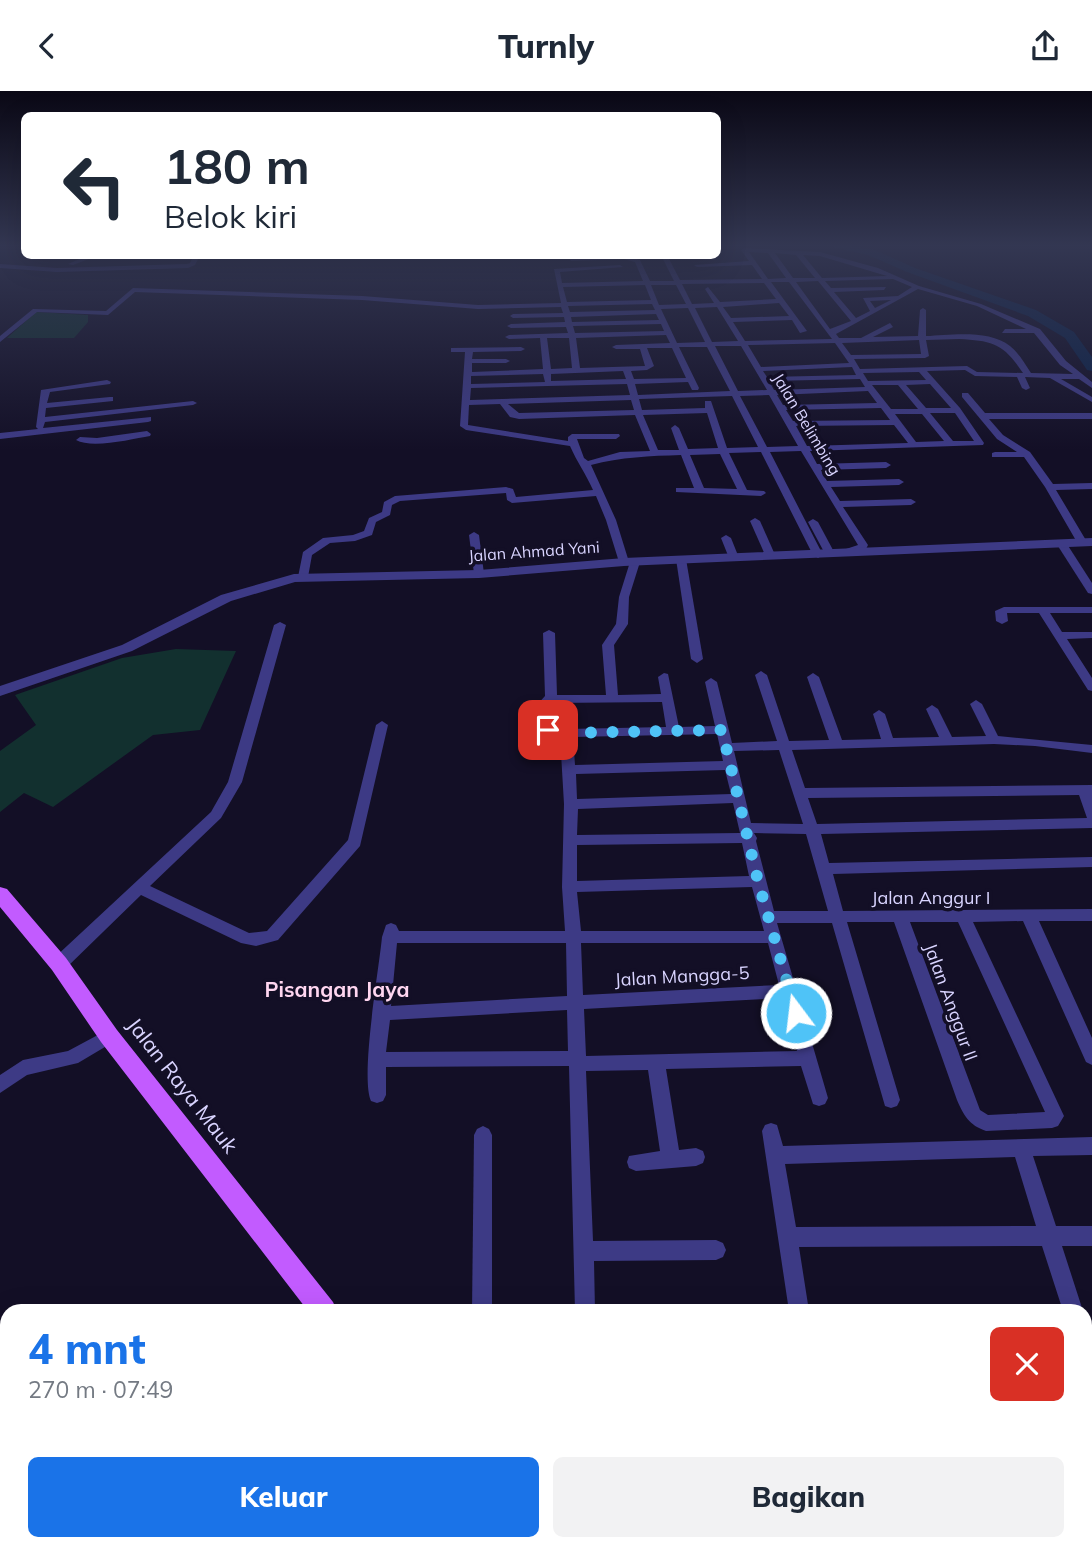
<!DOCTYPE html>
<html lang="id">
<head>
<meta charset="utf-8">
<style>
	:root { --surface:#fff; --page:#f2f2f3; --text:#1f2937; --muted:#747a83; --accent:#1a73e8 }
	body { margin:0; font-family:Mulish,sans-serif; background:var(--page); color:var(--text); height:100vh; display:flex; flex-direction:column; font-size:26px; white-space:nowrap }
	* { box-sizing:border-box; margin:0 }
	p { font-size:23px; color:var(--muted) }
	.icon { flex:none; width:38px; height:38px; fill:none; stroke:currentColor; stroke-width:2; stroke-linecap:round; stroke-linejoin:round }
	.map { position:relative; flex:1; overflow:hidden }
	.panel { position:absolute; left:0px; top:1213px; width:1092px; height:247px; display:flex; flex-direction:column; background:var(--surface); border-radius:21px 21px 0 0; box-shadow:0 7px 28px #0002 }
	.panel>* { flex:none }
	.hud { position:absolute; left:21px; top:21px; width:700px; height:147px; border-radius:10px; box-shadow:0 7px 28px #0002; background:#fff; color:var(--text); overflow:hidden }
	.pin { position:absolute; display:grid; place-items:center; width:60px; height:60px; color:#fff; margin:-30px; border-radius:14px; box-shadow:0 4px 10px #0006 }
	.me { position:absolute; width:77px; margin:-38px; rotate:345deg; stroke-linejoin:round; filter:drop-shadow(0 0 5px #0008) }
	.turn { display:flex; align-items:center; gap:24px; height:147px; padding:0 28px; font-size:32px }
	.turn .icon { width:91px; height:91px; stroke-width:2.5 }
	.turn b { display:block; font-size:49px; line-height:60px }
	.round { display:grid; place-items:center; flex:none; width:74px; height:74px; border-radius:10px; background:var(--page) }
	.summary { display:flex; align-items:center; justify-content:space-between; height:119px; padding:0 28px }
	h1 { font-size:42px; font-weight:800; line-height:52px; color:var(--accent) }
	.cta { display:flex; gap:14px; margin-top:auto; padding:14px 28px }
	.cta a { flex:1; height:80px; border-radius:10px; background:var(--accent); color:#fff; font-size:28px; font-weight:800; line-height:80px; text-align:center }
	.cta a+a { background:var(--page); color:var(--text) }
	header { display:flex; justify-content:space-between; align-items:center; height:91px; padding:0 28px; background:var(--surface); font-size:32px; font-weight:800 }
	.map>svg:first-child { display:block }
</style>
</head>
<body>
<header><svg class="icon" aria-label="back" viewBox="0 0 24 24"><path d="M15 5l-7 7 7 7"/></svg>Turnly<svg class="icon" aria-label="share" viewBox="0 0 24 24"><path d="M12 15V3M7 8l5-5 5 5M5 13v7h14v-7"/></svg></header>
<div class="map">
<svg width="1092" height="1459" viewBox="0 0 1092 1459">
	<rect width="100%" height="100%" fill="#130f26"/>
	<g fill="#12302f">
		<polygon points="36,221 88,224 88,231 74,247 7,247"/>
		<polygon points="176,558 236,560 200,639 153,644 53,716 24,702 0,721 0,660 36,634 15,604 122,567"/>
	</g>
	<g fill="none" stroke-linecap="round" stroke-linejoin="round">
		<polygon fill="#0c2248" fill-rule="evenodd" points="829,155 851,155 875,159 915,177 1036,219 1074,241 1092,266 1092,280 1087,279 1065,247 1028,225 907,181 868,164"/>
		<g fill="#3d3a85" fill-rule="evenodd">
			<path d="M744,157L820,161L878,177L919,195L981,213L1040,238L1066,270L1092,291V297L1079,288H1061L1092,306V311L1050,287L1025,286L1030,297L1026,299L1022,297L1017,286L975,285L965,279L927,280L960,317L984,352L983,354L810,360L817,373L886,371L891,374L886,377L821,379L827,390L899,388L904,391L899,394L831,396L840,410L911,408L916,411L911,414L843,416L868,454L865,460C857,462 845,465 840,460L858,454L801,360L770,361L823,464L818,467L813,464L761,361L729,362L747,399L764,400L766,402L761,405L676,401V397H694L681,364C650,365 621,366 591,374L616,429L629,471L628,473L624,474L619,471L606,429L596,405L512,412L507,409L506,402L400,410L392,414L390,424L376,431L372,444L355,450L330,452L312,464L308,486L303,489L298,486L303,461L323,447L353,444L364,440L369,427L382,421L384,411L395,405L506,396L513,398L516,406L593,399C586,383 577,371 570,355L466,339L460,335L465,261H451V257L521,256L525,258L521,260L473,261L472,268H506L510,270L506,272H472V281L543,278L540,247L509,248L505,246L509,244L568,242L566,236L511,237L507,235L511,233L565,231L564,226L513,227L510,225L513,223L563,222L561,216L478,218L362,209L135,201L108,224L37,221L0,251V245L33,218L106,220L133,197L362,205L478,214L561,212L554,178L620,174L623,176L560,181L562,192L643,190L635,171L624,168L571,170L569,167L625,164L640,169L650,190H674L661,164H667L680,189L762,188L752,174L697,176L694,174L749,170L741,159ZM749,161L768,162L786,187L768,188ZM775,162L796,164L815,187H793ZM803,164L820,165L887,185L822,187ZM893,188L912,196L898,205L863,207L870,220L856,227L834,201L884,199L886,196L831,197L825,190ZM818,190L851,230L830,238L796,191ZM771,191H789L832,248L745,250L733,231L792,229L800,242L807,240ZM764,192L776,208L720,211L708,196L705,198L714,212L692,213L682,193ZM645,194L651,209L567,211L563,196ZM651,194H676L686,213L659,214ZM918,198L977,215L1026,238H1005L1002,242H1034L1060,274L1073,283L1031,282C1025,273 1019,262 1010,255C989,238 950,244 926,245V219L923,217L920,219L918,245L873,246L893,236L890,232L861,247H839L836,243ZM891,209L875,217L870,210ZM779,212L789,225L731,227L723,216ZM652,213L655,219L570,221L568,215ZM717,216L738,250L712,251L695,217ZM688,217L705,251L677,252L661,218ZM656,223L659,229L572,231L571,226ZM661,233L664,240L575,242L573,235ZM666,244L670,252L616,254L612,256L616,258H640L645,275L580,277L576,247ZM547,247H569L572,277L551,278ZM959,248C993,250 1003,252 1023,282L977,281L967,275L860,278L854,268L925,267L929,265L926,249ZM919,249L921,263L851,264L842,252ZM835,252L849,272L761,276L748,254ZM715,255H741L767,299L738,300ZM679,256H707L730,300L638,304L635,293L688,291L692,299H698L699,297ZM647,257H672L686,287L634,288L631,280L647,279L654,275ZM852,276L856,284L767,286L763,280ZM623,280L626,288L551,290V283ZM919,281L926,289L868,290L863,282ZM543,283L545,291L471,293V285ZM860,288L865,296L774,299L769,290ZM627,293L630,304L470,309L471,297ZM930,293L951,317H926L906,294ZM872,294H898L918,318H891ZM868,300L877,312L783,314L777,304ZM769,304L798,355L767,356L740,305ZM732,305L758,356L727,357L711,310H705V317L642,319L639,308ZM631,309L634,319L519,322L508,313ZM500,313L510,326L519,328L635,324L650,360L620,361L588,370L584,367L577,348H616L620,345L619,343H572L568,346V350L468,334L469,314ZM881,317L890,329L793,330L786,319ZM707,322L718,357L688,358L679,337L675,334L671,337L679,359H658L643,324ZM930,322H955L974,350H953ZM895,323H922L944,350L916,351ZM894,334L908,352L807,355L796,335ZM720,363L737,398L704,397L690,364Z"/>
			<polygon points="89,164 99,164 73,174 68,173"/>
			<polygon points="194,164 200,164 195,174 188,177 57,181 0,177 0,173 57,177 187,173 190,172"/>
			<polygon points="107,289 111,291 110,293 50,301 47,312 110,306 113,306 113,310 46,317 45,326 193,310 197,312 193,314 45,331 43,337 151,326 151,330 148,331 0,348 0,342 38,338 36,336 41,299"/>
			<polygon points="962,302 968,302 985,322 1092,322 1092,328 989,328 1003,344 1030,361 1053,393 1092,392 1092,398 1056,399 1087,451 1086,453 1078,453 1045,396 1024,366 992,366 992,362 995,361 1017,361 997,348 962,306"/>
			<path d="M147,340L151,343L150,345C132,348 92,358 76,349L80,346L97,347Z"/>
			<polygon points="755,427 760,430 776,466 775,468 767,468 766,466 750,430"/>
			<polygon points="813,428 818,431 833,459 832,461 823,459 808,431"/>
			<polygon points="474,441 479,444 484,483 479,486 474,483 469,444"/>
			<polygon points="726,444 731,447 739,467 738,469 730,469 729,467 721,447"/>
			<polygon points="1061,449 1065,450 1092,492 1092,503 1088,502 1056,452"/>
			<polygon points="681,465 686,468 703,568 697,572 691,568 676,468"/>
			<path d="M635,468L640,471L629,506L628,533L614,554L618,604L661,603L658,586L664,582L668,583L679,636L715,635L705,591L711,587L717,591L732,652L777,650L755,584L761,580L767,584L789,650L829,649L807,586L813,582L819,586L842,649L881,648L873,623L879,619L885,623L893,647L939,646L926,618L932,614L938,618L952,646L986,645L970,613L976,609L982,613L998,645L1092,654V662L1035,655L994,653L792,659L805,697L1092,694V737L821,743L829,772L1092,766V776L833,783L843,820L1092,818V830H1039L1092,947V974L1086,971L1023,830L973,831L1064,1025L1058,1035L1052,1037L986,1040C969,1034 964,1025 957,1009L894,831H847L900,1009L897,1015L891,1017L885,1015L832,832H777L828,1007L825,1013L819,1015L813,1013L801,975L666,978L679,1059L696,1057L703,1060L705,1066L703,1072L696,1075L636,1080L629,1077L627,1071L629,1065L660,1060L648,979L586,980L593,1150L716,1149L723,1152L726,1159L723,1166L716,1169L594,1170L595,1220H575L569,975L386,976V1004L383,1010L377,1012L371,1010C360,986 379,878 382,846L386,834L391,832L396,834L399,840H565L562,796L564,713L560,645C537,642 538,635 536,615L545,605L543,542L549,539L555,542L557,604H606L602,554L616,533L619,506L630,471ZM662,611L666,636L566,638L555,636L550,633L548,615L551,612ZM717,643L723,670L575,674L573,646ZM779,659L803,733L751,732L734,660ZM725,679L731,703L577,708L576,683ZM1079,704L1087,727L817,733L808,707ZM733,712L740,742L577,744L578,718ZM754,742L806,743L828,820H774L756,750L757,747ZM742,752L749,785L577,790V754ZM752,796L764,840H581L577,801ZM910,831H958L1045,1021L988,1024L980,1019ZM397,852H566L567,905L391,915ZM581,852H768L779,894L583,904ZM783,907L797,960L586,965L584,918ZM567,919L568,960L386,961L390,929Z"/>
			<polygon points="1004,516 1092,516 1092,522 1050,522 1062,541 1092,541 1092,547 1067,548 1092,587 1092,600 1088,599 1039,522 1007,522 1008,530 1002,533 996,530 995,520"/>
			<polygon points="280,531 286,534 242,691 221,727 150,795 249,842 267,840 348,749 376,634 382,630 388,634 360,755 278,849 256,855 241,852 141,804 65,878 59,879 53,878 51,873 53,868 211,721 228,691 274,534"/>
			<polygon points="109,938 115,940 117,945 115,950 78,972 27,984 0,1002 0,984 23,969 68,960"/>
			<path d="M771,1032L777,1034L783,1055L1092,1046V1064L1033,1065L1056,1135H1092V1155H1062L1083,1220H1063L1042,1155L799,1156L809,1220H789L762,1040L765,1034ZM1015,1066L1036,1135L796,1136L785,1073Z"/>
			<polygon points="483,1035 489,1038 492,1044 492,1220 472,1220 474,1044 477,1038"/>
			<polygon points="1085,1234 1092,1234 1092,1288 1085,1285"/>
			<rect x="1085" y="1343" width="7" height="22"/>
			<polygon points="446,1452 471,1452 468,1459 443,1459"/>
			<polygon points="516,1452 541,1452 538,1459 513,1459"/>
			<polygon points="828,1452 852,1452 853,1459 829,1459"/>
		</g>
		<polygon fill="#3d3a85" fill-rule="evenodd" points="1092,447 1092,455 624,475 479,487 295,491 231,510 132,560 0,605 0,595 122,554 221,504 294,483 479,479 624,467"/>
		<g fill="#c25bff" fill-rule="evenodd">
			<polygon points="0,796 7,798 66,867 117,939 333,1211 337,1220 308,1220 101,951 52,879 0,816"/>
			<polygon points="484,1452 516,1452 519,1459 487,1459"/>
		</g>
	</g>
	<linearGradient id="sky" x2="0" y2="1"><stop stop-color="#0a0815"/><stop offset="0.43" stop-color="#333752"/><stop offset="1" stop-color="#333752" stop-opacity="0"/></linearGradient>
	<rect width="1092" height="359" fill="url(#sky)"/>
	<g fill="none" stroke-linecap="round" stroke-linejoin="round">
		<polyline stroke="#4fc3f7" stroke-width="12" stroke-dasharray="0 21.6" points="548,639 566,642 722,639 758,790 796,922"/>
	</g>
	<g text-anchor="middle" dominant-baseline="central" stroke-width="7" stroke-linejoin="round" paint-order="stroke">
		<g font-size="16" fill="#d9d4ff" stroke="#130f26">
			<text transform="translate(807 333) rotate(59)">Jalan Belimbing</text>
			<text transform="translate(534 460) rotate(-4)">Jalan Ahmad Yani</text>
		</g>
		<g font-size="18" fill="#d9d4ff" stroke="#130f26">
			<text x="931" y="806">Jalan Anggur I</text>
			<text transform="translate(682 885) rotate(-3)">Jalan Mangga-5</text>
			<text transform="translate(951 911) rotate(70)">Jalan Anggur II</text>
		</g>
		<g font-size="21" font-weight="bold" fill="#ffd6f0" stroke="#130f26">
			<text x="337" y="898">Pisangan Jaya</text>
		</g>
		<g font-size="21" fill="#d9d4ff" stroke="#130f26">
			<text transform="translate(183 994) rotate(52)">Jalan Raya Mauk</text>
		</g>
	</g>
</svg>
<div class="pin" style="left:548px;top:639px;background:#d93025"><svg class="icon" aria-label="arrive" viewBox="0 0 24 24"><path d="M6 21V4h12l-3 4 3 4H6"/></svg></div>
<svg class="me" style="left:796px;top:922px" viewBox="-20 -20 40 40"><circle r="17" fill="#4fc3f7" stroke="#fff" stroke-width="3"/><path d="M0-11L8 9 0 5-8 9z" fill="#fff"/></svg>
<div class="hud">
<div class="turn"><svg class="icon" aria-label="left" viewBox="0 0 24 24"><path d="M17 20v-9H6M10 6l-5 5 5 5"/></svg><div><b>180 m</b>Belok kiri</div></div>
</div>
<section class="panel">
<div class="summary"><div><h1>4 mnt</h1><p>270 m · 07:49</p></div><a class="round" style="background:#d93025;color:#fff"><svg class="icon" aria-label="close" viewBox="0 0 24 24"><path d="M6 6l12 12M18 6L6 18"/></svg></a></div>
<div class="cta"><a>Keluar</a><a>Bagikan</a></div>
</section>
</div>
</body>
</html>
